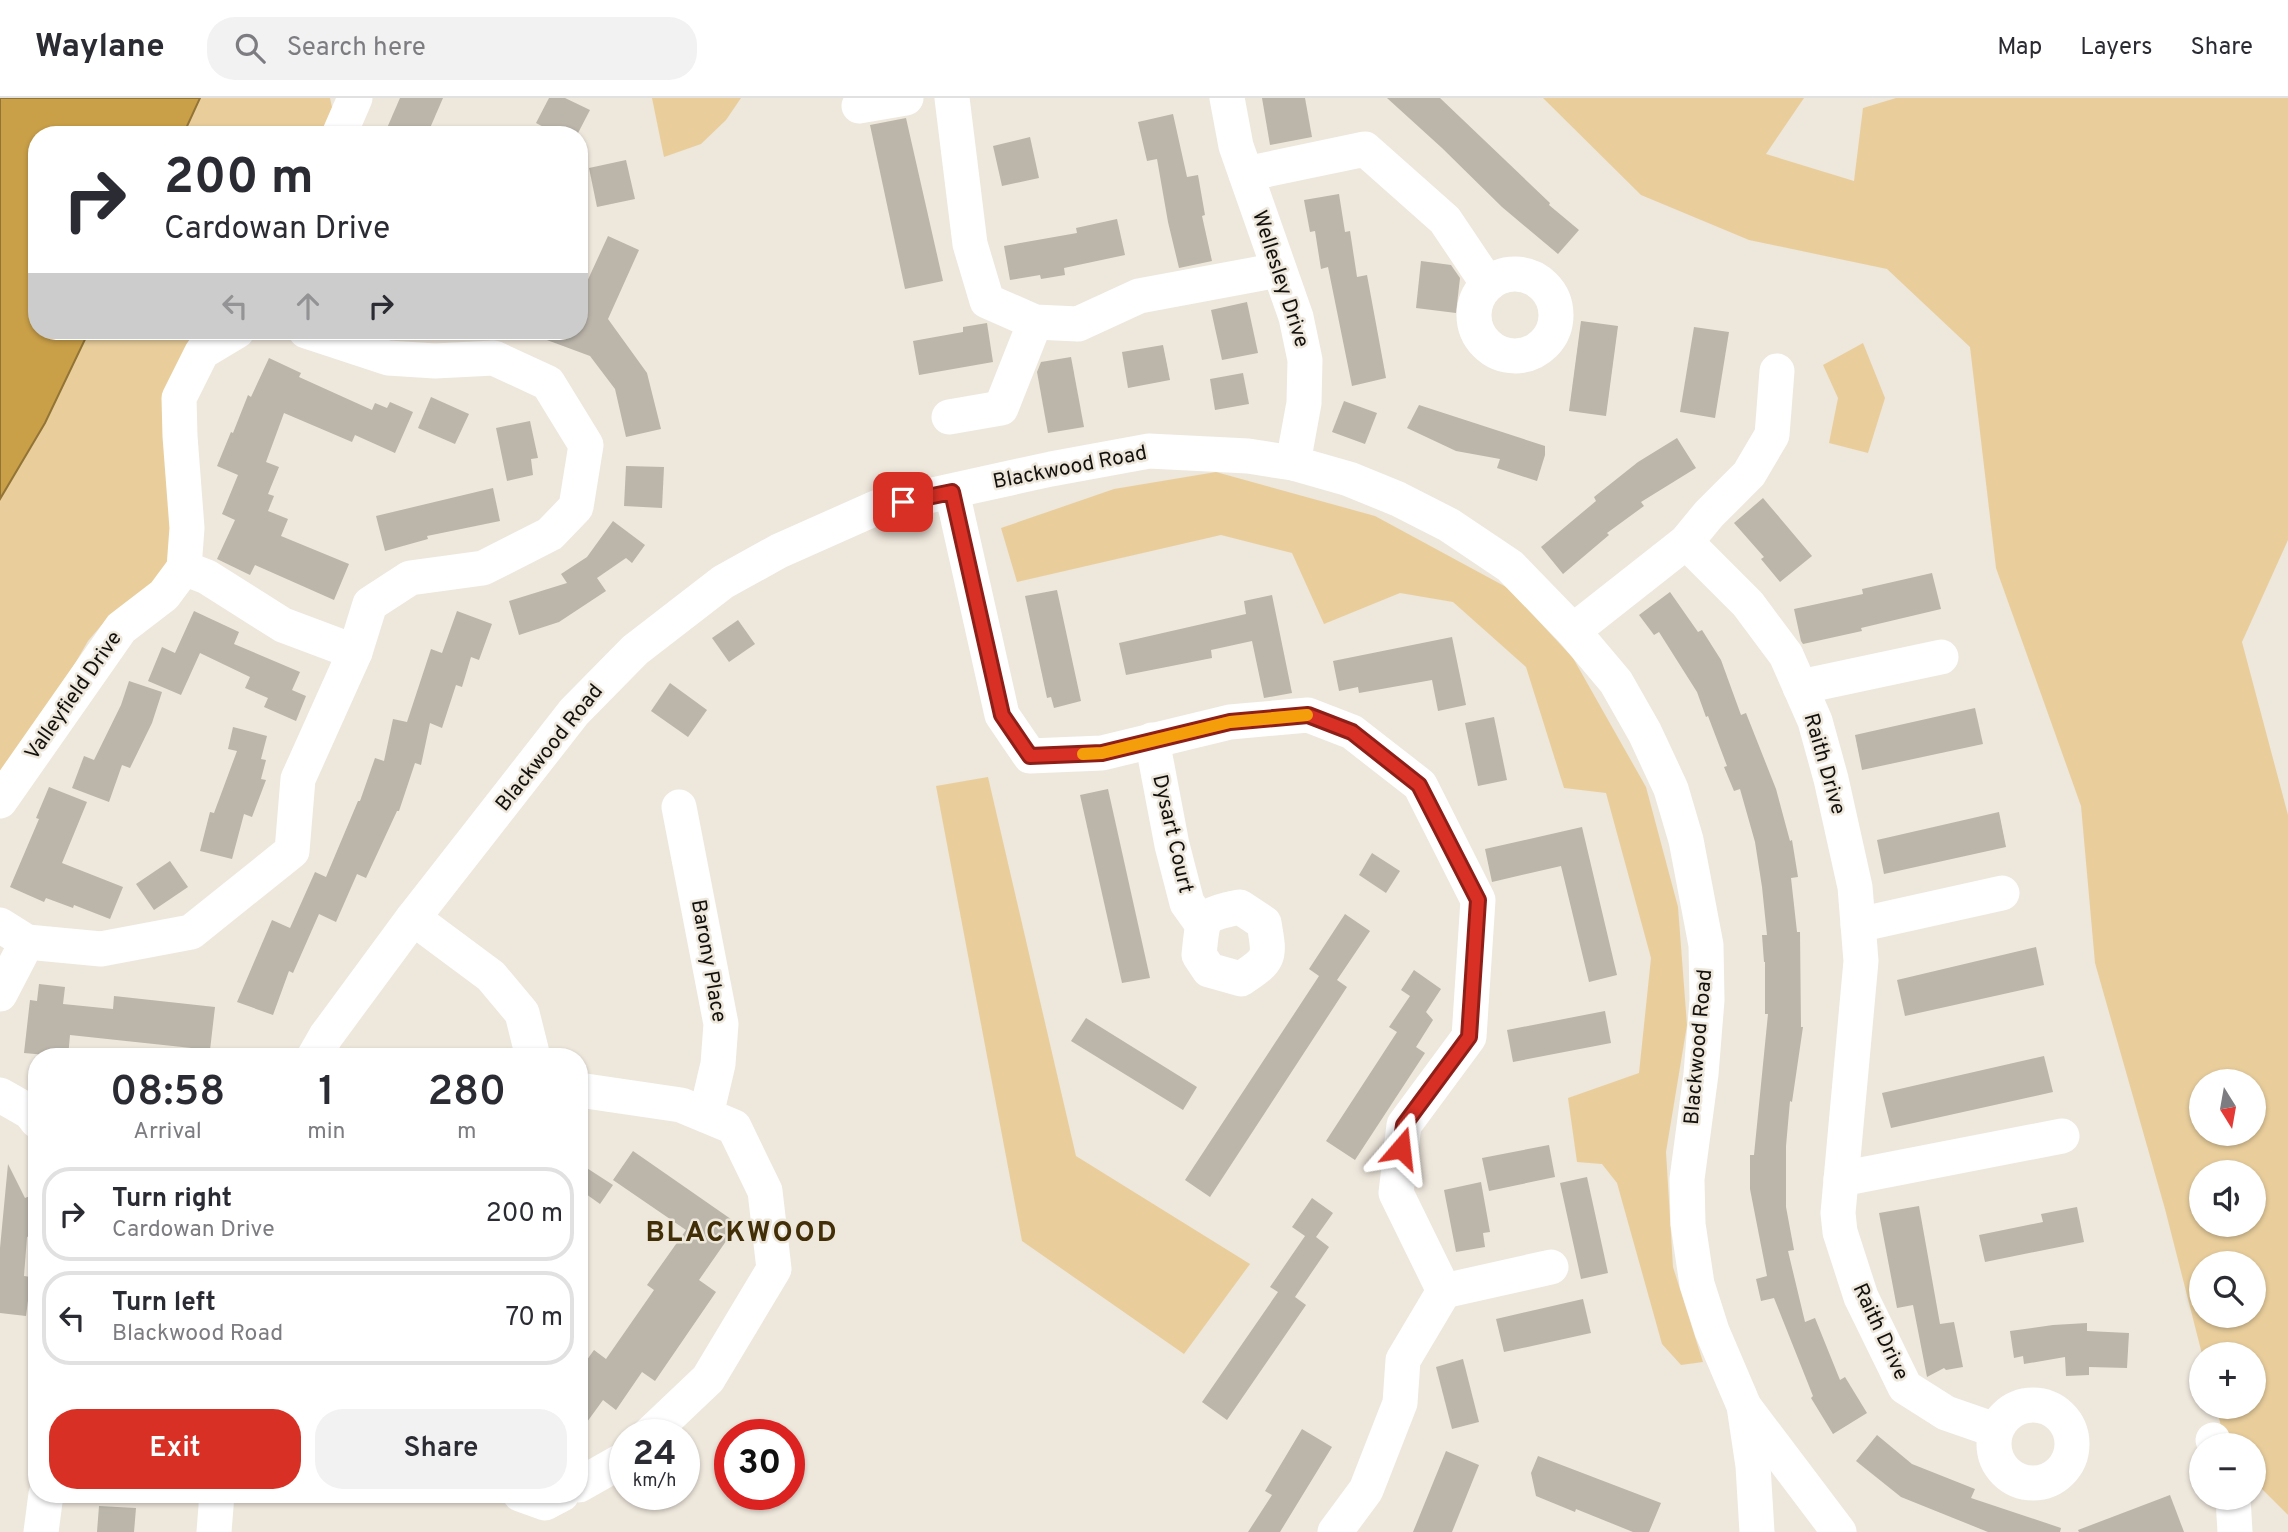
<!DOCTYPE html>
<html lang="en">
<head>
<meta charset="utf-8">
<style>
	:root { --surface:#fff; --page:#f2f2f3; --text:#2b2b33; --muted:#7c7c81; --line:#e1e1e2; --accent:#d93025 }
	body { margin:0; font-family:Overpass,sans-serif; background:var(--page); color:var(--text); height:100vh; display:flex; flex-direction:column; font-size:26px; white-space:nowrap }
	* { box-sizing:border-box; margin:0 }
	p { font-size:23px; color:var(--muted) }
	.icon { flex:none; width:38px; height:38px; fill:none; stroke:currentColor; stroke-width:2; stroke-linecap:round; stroke-linejoin:round }
	.map { position:relative; flex:1; overflow:hidden }
	.details { position:absolute; left:28px; top:950px; width:560px; height:455px; display:flex; flex-direction:column; background:var(--surface); border-radius:28px; box-shadow:0 2px 5px #0004 }
	.details>* { flex:none }
	.hud { position:absolute; left:28px; top:28px; width:560px; height:214px; border-radius:28px; box-shadow:0 2px 5px #0004; background:#fff; color:var(--text); overflow:hidden }
	.needle { width:46px; rotate:169deg }
	.tools { position:absolute; left:2189px; top:971px; display:grid; gap:14px }
	.tools a { display:grid; place-items:center; width:77px; height:77px; border-radius:50%; background:var(--surface); box-shadow:0 2px 5px #0004; font-size:35px }
	.speed { position:absolute; left:609px; top:1321px; display:flex; gap:14px; font-size:35px; font-weight:700; text-align:center }
	.speed>* { display:grid; place-content:center; width:91px; height:91px; border-radius:50%; background:var(--surface); box-shadow:0 2px 5px #0004; line-height:1 }
	.speed small { font-size:18px; font-weight:400 }
	.speed .limit { border:10px solid #d22; background:#fff; color:#111 }
	.pin { position:absolute; display:grid; place-items:center; width:60px; height:60px; color:#fff; margin:-30px; border-radius:14px; box-shadow:0 4px 10px #0006 }
	.me { position:absolute; width:77px; margin:-38px; rotate:17deg; stroke-linejoin:round; filter:drop-shadow(0 0 5px #0008) }
	.turn { display:flex; align-items:center; gap:24px; height:147px; padding:0 21px; font-size:32px }
	.turn .icon { width:91px; height:91px; stroke-width:2.5 }
	.turn b { display:block; font-size:49px; line-height:60px }
	.lanes { display:flex; align-items:center; height:66px; padding:0 21px; background:#0003; justify-content:center; gap:35px; direction:ltr }
	.lanes .off { opacity:.35 }
	.eta { display:flex; justify-content:space-evenly; align-items:center; height:119px; text-align:center }
	.eta b { font-size:42px; font-weight:600; line-height:49px }
	.cta { display:flex; gap:14px; margin-top:auto; padding:14px 21px }
	.cta a { flex:1; height:80px; border-radius:28px; background:var(--accent); color:#fff; font-size:28px; font-weight:600; line-height:80px; text-align:center }
	.cta a+a { background:var(--page); color:var(--text) }
	ul { padding:0; list-style:none }
	li { display:flex; align-items:center; gap:21px; height:94px; margin:0 14px 10px; padding:0 7px; border:4px solid var(--line); border-radius:28px }
	li div { flex:1 }
	li b { display:block; font-size:26px }
	li em { font-style:normal }
	header { display:flex; align-items:center; gap:42px; box-sizing:border-box; height:98px; padding:0 35px; background:var(--surface); border-bottom:2px solid var(--line) }
	header strong { font-size:33px }
	nav { display:flex; gap:38px; margin-inline-start:auto; font-size:24px }
	.search { width:490px; height:63px; background:var(--page); display:flex; align-items:center; gap:18px; box-sizing:border-box; padding:0 24px; border-radius:28px; color:var(--muted); font-size:26px }
	.map>svg:first-child { display:block }
</style>
</head>
<body>
<header>
<strong>Waylane</strong>
<div class="search"><svg class="icon" aria-label="search" viewBox="0 0 24 24"><circle cx="10" cy="10" r="6"/><path d="M15 15l6 6"/></svg>Search here</div>
<nav><a>Map</a><a>Layers</a><a>Share</a></nav>
</header>
<div class="map">
<svg width="2288" height="1434" viewBox="0 0 2288 1434">
	<rect width="100%" height="100%" fill="#eee7dc"/>
	<g fill="#e9ce9c" fill-rule="evenodd">
		<polygon points="0,0 330,0 333,14 321,37 37,37 37,233 215,233 190,254 171,457 161,482 105,523 88,543 73,569 0,678"/>
		<polygon points="652,0 741,0 726,22 701,46 664,59"/>
		<path d="M1543,0H1804L1766,56L1854,83L1863,10L1896,0H2288V442L2242,544L2288,717V1417L2254,1383V1348L2226,1347L2216,1309H2254V1256H2202L2165,1111L2095,865L2081,708L1996,470L1970,249L1887,171L1749,142L1641,97ZM2202,984H2254V1036H2202ZM2202,1074H2254V1127H2202ZM2202,1166H2254V1218H2202Z"/>
		<polygon points="1863,245 1885,300 1868,355 1829,345 1838,300 1823,267"/>
		<polygon points="1216,374 1375,418 1508,490 1573,560 1646,689 1678,809 1687,927 1666,1054 1673,1169 1703,1264 1681,1267 1662,1246 1617,1085 1602,1066 1577,1064 1568,1000 1639,975 1651,860 1606,695 1564,690 1526,569 1453,504 1400,495 1324,526 1292,455 1221,437 1017,484 1001,430 1114,391"/>
		<polygon points="988,679 1076,1058 1250,1166 1184,1256 1022,1143 936,688"/>
	</g>
	<polygon fill="#c99f48" stroke="#927436" stroke-width="2" points="0,0 200,0 183,37 37,37 37,233 89,233 45,325 0,401"/>
	<g fill="#bbb5aa">
		<polygon points="400,0 443,0 427,37 384,37"/>
		<polygon points="549,0 565,0 590,12 577,37 559,37 536,25"/>
		<polygon points="1262,0 1305,0 1312,39 1270,47"/>
		<polygon points="1387,0 1440,0 1550,105 1549,107 1579,132 1558,156 1502,109 1442,50"/>
		<polygon points="1173,16 1187,79 1198,77 1205,117 1202,118 1212,163 1179,170 1168,124 1157,61 1147,63 1138,24"/>
		<polygon points="906,20 943,183 905,191 870,27"/>
		<polygon points="1030,39 1039,80 1002,88 993,48"/>
		<polygon points="626,62 635,101 597,109 589,70"/>
		<polygon points="1339,96 1345,134 1350,133 1357,179 1367,177 1386,280 1352,288 1328,169 1321,171 1315,133 1310,134 1304,102"/>
		<polygon points="1117,121 1125,157 1064,170 1065,177 1041,181 1040,177 1010,182 1004,148 1077,135 1076,130"/>
		<polygon points="608,138 639,152 608,221 647,275 661,331 626,339 615,291 590,258 528,235 528,233 579,233 579,186 585,188"/>
		<polygon points="1421,163 1451,167 1460,180 1456,215 1416,210"/>
		<polygon points="1247,204 1258,255 1222,262 1211,212"/>
		<polygon points="1581,223 1618,228 1606,318 1569,313"/>
		<polygon points="987,225 993,264 919,277 913,243 963,234 963,229"/>
		<polygon points="1694,229 1729,234 1715,320 1680,314"/>
		<polygon points="1163,247 1170,282 1128,290 1122,254"/>
		<polygon points="1071,259 1084,329 1048,335 1037,274 1041,264"/>
		<polygon points="269,260 301,275 299,279 372,312 375,305 387,310 390,304 413,314 395,355 355,337 352,344 284,315 266,364 279,369 268,396 274,398 268,413 288,421 281,438 349,466 334,502 255,467 250,477 217,461 235,422 222,416 238,377 217,368 231,334 233,335 248,297 251,299"/>
		<polygon points="1243,275 1249,306 1215,312 1210,281"/>
		<polygon points="431,299 469,316 455,346 418,330"/>
		<polygon points="1344,303 1377,315 1365,346 1332,334"/>
		<polygon points="1419,307 1545,348 1545,357 1537,383 1497,370 1500,361 1456,353 1407,330"/>
		<polygon points="530,323 538,360 531,361 533,377 507,383 496,330"/>
		<polygon points="1677,340 1696,370 1641,404 1644,408 1607,435 1609,437 1563,476 1541,449 1596,403 1594,399 1638,364"/>
		<polygon points="626,368 664,369 662,410 624,408"/>
		<polygon points="493,390 500,423 427,438 428,441 385,453 376,418"/>
		<polygon points="1763,400 1812,458 1780,484 1761,461 1764,459 1734,425"/>
		<polygon points="613,423 645,447 632,465 626,460 597,480 606,493 559,524 519,537 509,503 567,485 561,476 587,459"/>
		<polygon points="1932,475 1941,511 1861,530 1862,533 1803,546 1801,543 1794,511 1863,496 1862,491"/>
		<polygon points="1057,492 1081,603 1054,610 1051,599 1047,600 1025,498"/>
		<polygon points="1670,494 1698,534 1702,532 1721,562 1741,617 1746,615 1776,691 1790,743 1792,742 1798,779 1791,780 1797,834 1800,834 1801,929 1803,929 1792,1004 1790,1003 1786,1048 1786,1109 1794,1152 1788,1153 1805,1224 1815,1220 1840,1282 1845,1279 1867,1315 1833,1336 1811,1300 1813,1298 1774,1200 1761,1203 1756,1181 1767,1178 1750,1091 1750,1057 1754,1057 1768,916 1765,916 1765,864 1764,864 1762,837 1767,837 1762,789 1755,744 1740,691 1734,693 1724,669 1727,668 1708,618 1706,619 1697,594 1659,534 1654,537 1639,517"/>
		<polygon points="1272,497 1292,595 1264,600 1252,543 1211,552 1212,560 1126,577 1119,545 1246,516 1244,503"/>
		<polygon points="194,513 239,534 234,546 300,574 292,592 306,598 296,623 264,609 268,600 245,590 250,579 200,555 181,597 148,583 162,549 175,555"/>
		<polygon points="457,513 492,526 479,562 471,559 462,589 456,587 442,630 430,625 421,667 415,665 399,713 397,713 366,780 357,776 336,824 319,816 293,875 289,873 273,917 237,904 272,822 290,830 315,774 326,779 358,703 360,703 375,660 384,663 393,621 407,624 431,551 442,555"/>
		<polygon points="738,522 755,546 729,564 712,540"/>
		<polygon points="1452,539 1466,607 1438,613 1432,582 1359,595 1358,589 1339,593 1333,563"/>
		<polygon points="129,583 162,594 152,625 130,670 122,667 109,704 72,690 84,658 94,662 121,607"/>
		<polygon points="670,585 707,612 688,639 651,613"/>
		<polygon points="1975,610 1983,646 1862,672 1855,637"/>
		<polygon points="1494,619 1507,682 1478,688 1465,625"/>
		<polygon points="233,629 267,638 261,661 266,662 261,681 266,682 252,719 244,716 232,761 200,753 210,714 214,715 237,653 228,651"/>
		<polygon points="49,689 87,704 62,765 123,789 110,821 74,807 73,810 46,800 44,804 10,789 39,721 36,720"/>
		<polygon points="1108,691 1150,880 1122,885 1080,697"/>
		<polygon points="1999,714 2006,749 1884,776 1877,742"/>
		<polygon points="1582,729 1617,877 1589,884 1561,768 1492,784 1485,751"/>
		<polygon points="1372,755 1400,773 1386,795 1359,777"/>
		<polygon points="170,763 188,789 154,812 136,786"/>
		<polygon points="1345,816 1370,833 1337,882 1347,889 1210,1099 1185,1082 1319,878 1309,871"/>
		<polygon points="2036,849 2044,887 1905,918 1897,882"/>
		<polygon points="1414,872 1441,891 1426,914 1433,922 1416,949 1425,955 1355,1062 1326,1043 1397,934 1389,929 1410,898 1401,892"/>
		<polygon points="39,886 65,889 63,906 113,911 114,898 215,909 210,952 70,937 68,959 24,955 30,902 37,903"/>
		<polygon points="1605,913 1611,945 1513,964 1507,932"/>
		<polygon points="1086,920 1197,989 1183,1012 1071,943"/>
		<polygon points="2044,958 2053,994 1891,1030 1882,995"/>
		<polygon points="1549,1047 1555,1079 1489,1093 1482,1060"/>
		<polygon points="633,1053 738,1126 699,1182 716,1194 655,1283 642,1274 616,1312 603,1302 579,1335 579,1273 594,1252 606,1261 654,1192 647,1187 686,1132 613,1082"/>
		<polygon points="579,1065 613,1087 600,1106 579,1091"/>
		<polygon points="8,1066 25,1100 37,1095 37,1135 27,1139 24,1178 31,1179 26,1218 0,1215 0,1150"/>
		<polygon points="1587,1079 1608,1175 1581,1181 1560,1085"/>
		<polygon points="1481,1084 1490,1134 1483,1135 1485,1149 1456,1154 1444,1092"/>
		<polygon points="1312,1100 1333,1115 1316,1139 1329,1149 1295,1199 1306,1207 1227,1322 1202,1304 1278,1194 1270,1189 1305,1138 1292,1129"/>
		<polygon points="1919,1108 1940,1226 1954,1224 1963,1269 1946,1272 1944,1270 1927,1279 1913,1207 1897,1210 1879,1115"/>
		<polygon points="2077,1109 2084,1144 1985,1164 1979,1137 2043,1124 2041,1116"/>
		<polygon points="1583,1201 1591,1235 1504,1254 1496,1221"/>
		<polygon points="2087,1225 2087,1233 2129,1235 2127,1270 2089,1269 2089,1277 2066,1278 2065,1259 2024,1266 2023,1258 2014,1260 2010,1233 2053,1227"/>
		<polygon points="1463,1261 1479,1324 1452,1331 1436,1269"/>
		<polygon points="1302,1331 1332,1349 1280,1434 1248,1434 1272,1397 1265,1393"/>
		<polygon points="1877,1337 1912,1366 1975,1391 1971,1400 2061,1430 2060,1434 1988,1434 1901,1399 1856,1363"/>
		<polygon points="1446,1353 1479,1367 1452,1434 1413,1434"/>
		<polygon points="1538,1358 1661,1405 1649,1434 1633,1434 1576,1411 1575,1414 1536,1398 1531,1375"/>
		<polygon points="2170,1397 2184,1434 2079,1434 2078,1432"/>
		<polygon points="99,1408 136,1410 134,1434 97,1434"/>
	</g>
	<g fill="none" stroke-linecap="round" stroke-linejoin="round">
		<g stroke="#fff" stroke-width="35">
			<polyline points="952,0 970,146 987,203 1035,224 1078,226 1139,198 1279,172"/>
			<polyline points="1227,0 1236,48 1296,219 1305,262 1304,305 1293,365"/>
			<polyline points="859,8 906,0"/>
			<polyline points="339,37 355,0"/>
			<polyline points="1246,76 1365,51 1445,122 1488,186"/>
			<circle cx="1515" cy="217" r="41"/>
			<polyline points="237,233 202,254 179,300 180,338 187,430 184,470 207,479 283,527 355,554"/>
			<polyline points="949,319 1001,310 1035,224"/>
			<polyline points="952,394 1002,617 1030,658 1102,655 1230,624 1308,617 1352,634 1420,687 1478,802 1469,939 1404,1027 1396,1095 1444,1193 1403,1262 1400,1305 1366,1392 1335,1434"/>
			<polyline points="1686,444 1748,506 1786,557 1815,623 1831,681 1855,789 1861,863 1838,1115 1840,1134 1861,1199 1905,1289 1946,1315 1995,1332"/>
			<polyline points="1573,533 1686,444 1709,416 1749,376 1772,337 1777,273"/>
			<polyline points="1800,589 1941,559"/>
			<polyline points="1152,642 1172,747 1187,805 1202,826"/>
			<polyline points="0,703 121,530 164,497 184,470"/>
			<polyline points="679,709 721,926 718,966 706,1017"/>
			<path d="M1240,809L1264,825C1270,860 1271,861 1241,881L1209,872L1199,857C1203,818 1201,817 1240,809Z"/>
			<polyline points="413,820 491,878 522,915 533,959"/>
			<polyline points="0,827 27,844 101,851 191,834 292,753 298,681 355,554 370,506 410,480 483,470 550,436 576,409 586,347 548,285 494,260 435,263 388,260 306,233"/>
			<polyline points="1858,827 2002,795"/>
			<polyline points="0,896 27,844"/>
			<polyline points="314,959 326,938 413,820 574,614 635,552 723,484 779,453 878,409 1051,371 1149,353 1248,358 1293,365 1349,381 1398,401 1449,427 1510,468 1573,533 1616,584 1645,635 1671,691 1686,742 1706,847 1707,902 1701,976 1687,1081 1688,1126 1697,1186 1712,1233 1744,1308 1753,1368 1757,1434"/>
			<polyline points="579,992 681,1007 734,1029 765,1093 774,1171 708,1281 649,1337"/>
			<polyline points="0,997 30,1014 37,1023"/>
			<polyline points="1841,1081 2062,1038"/>
			<polyline points="1444,1193 1551,1169"/>
			<circle cx="2033" cy="1346" r="39"/>
			<polyline points="1746,1311 1839,1434"/>
			<polyline points="2213,1342 2215,1348"/>
			<polyline points="579,1387 625,1361"/>
			<polyline points="520,1396 545,1405 562,1396"/>
			<polyline points="2233,1400 2235,1434"/>
			<polyline points="41,1434 46,1396"/>
			<polyline points="214,1434 217,1396"/>
		</g>
	</g>
	<g fill="none" stroke-linecap="round" stroke-linejoin="round">
		<g stroke="#8d1f18" stroke-width="18">
			<polyline id="route" points="903,404 952,394 1002,617 1030,658 1102,655 1230,624 1308,617 1352,634 1419,687 1478,802 1469,939 1404,1027 1401,1050"/>
		</g>
		<use href="#route" stroke="#d93025" stroke-width="12"/>
		<polyline stroke="#f59e0b" stroke-width="12" points="1083,656 1102,655 1230,624 1307,617"/>
	</g>
	<g text-anchor="middle" dominant-baseline="central" stroke-width="5" stroke-linejoin="round" paint-order="stroke">
		<g font-size="21" fill="#13110d" stroke="#eee7dc">
			<text transform="translate(1280 181) rotate(72)">Wellesley Drive</text>
			<text transform="translate(1070 370) rotate(-11)">Blackwood Road</text>
			<text transform="translate(74 598) rotate(-55)">Valleyfield Drive</text>
			<text transform="translate(550 650) rotate(-51)">Blackwood Road</text>
			<text transform="translate(1824 666) rotate(74)">Raith Drive</text>
			<text transform="translate(1172 736) rotate(77)">Dysart Court</text>
			<text transform="translate(708 863) rotate(80)">Barony Place</text>
			<text transform="translate(1699 949) rotate(-85)">Blackwood Road</text>
			<text transform="translate(1880 1234) rotate(65)">Raith Drive</text>
		</g>
		<g font-size="28" font-weight="bold" letter-spacing="2" fill="#422f07" stroke="#eee7dc">
			<text x="742" y="1136">BLACKWOOD</text>
		</g>
	</g>
</svg>
<div class="tools">
<a><svg class="needle" viewBox="-14 -14 28 28"><path d="M0-13l5 13h-10z" fill="#e53935"/><path d="M0 13l5-13h-10z" fill="#7c7c81"/></svg></a>
<a><svg class="icon" aria-label="sound" viewBox="0 0 24 24"><path d="M4 9h4l5-4v14l-5-4H4zM17 9q2 3 0 6"/></svg></a>
<a><svg class="icon" aria-label="search" viewBox="0 0 24 24"><circle cx="10" cy="10" r="6"/><path d="M15 15l6 6"/></svg></a>
<a>+</a>
<a>−</a>
</div>
<div class="speed"><div>24<small>km/h</small></div><div class="limit">30</div></div>
<div class="pin" style="left:903px;top:404px;background:#d93025"><svg class="icon" aria-label="arrive" viewBox="0 0 24 24"><path d="M6 21V4h12l-3 4 3 4H6"/></svg></div>
<svg class="me" style="left:1401px;top:1050px" viewBox="-20 -20 40 40"><path d="M0-17L14 15 0 8-14 15z" fill="#d93025" stroke="#fff" stroke-width="4"/></svg>
<div class="hud">
<div class="turn"><svg class="icon" aria-label="right" viewBox="0 0 24 24"><path d="M7 20v-9h11M14 6l5 5-5 5"/></svg><div><b>200 m</b>Cardowan Drive</div></div>
<div class="lanes"><svg class="icon off" aria-label="left" viewBox="0 0 24 24"><path d="M17 20v-9H6M10 6l-5 5 5 5"/></svg><svg class="icon off" aria-label="ahead" viewBox="0 0 24 24"><path d="M12 20V5M6 11l6-6 6 6"/></svg><svg class="icon" aria-label="right" viewBox="0 0 24 24"><path d="M7 20v-9h11M14 6l5 5-5 5"/></svg></div>
</div>
<section class="details">
<div class="eta">
<div><b>08:58</b><p>Arrival</p></div>
<div><b>1</b><p>min</p></div>
<div><b>280</b><p>m</p></div>
</div>
<ul>
<li><svg class="icon" aria-label="right" viewBox="0 0 24 24"><path d="M7 20v-9h11M14 6l5 5-5 5"/></svg><div><b>Turn right</b><p>Cardowan Drive</p></div><em>200 m</em></li>
<li><svg class="icon" aria-label="left" viewBox="0 0 24 24"><path d="M17 20v-9H6M10 6l-5 5 5 5"/></svg><div><b>Turn left</b><p>Blackwood Road</p></div><em>70 m</em></li>
</ul>
<div class="cta"><a>Exit</a><a>Share</a></div>
</section>
</div>
</body>
</html>
